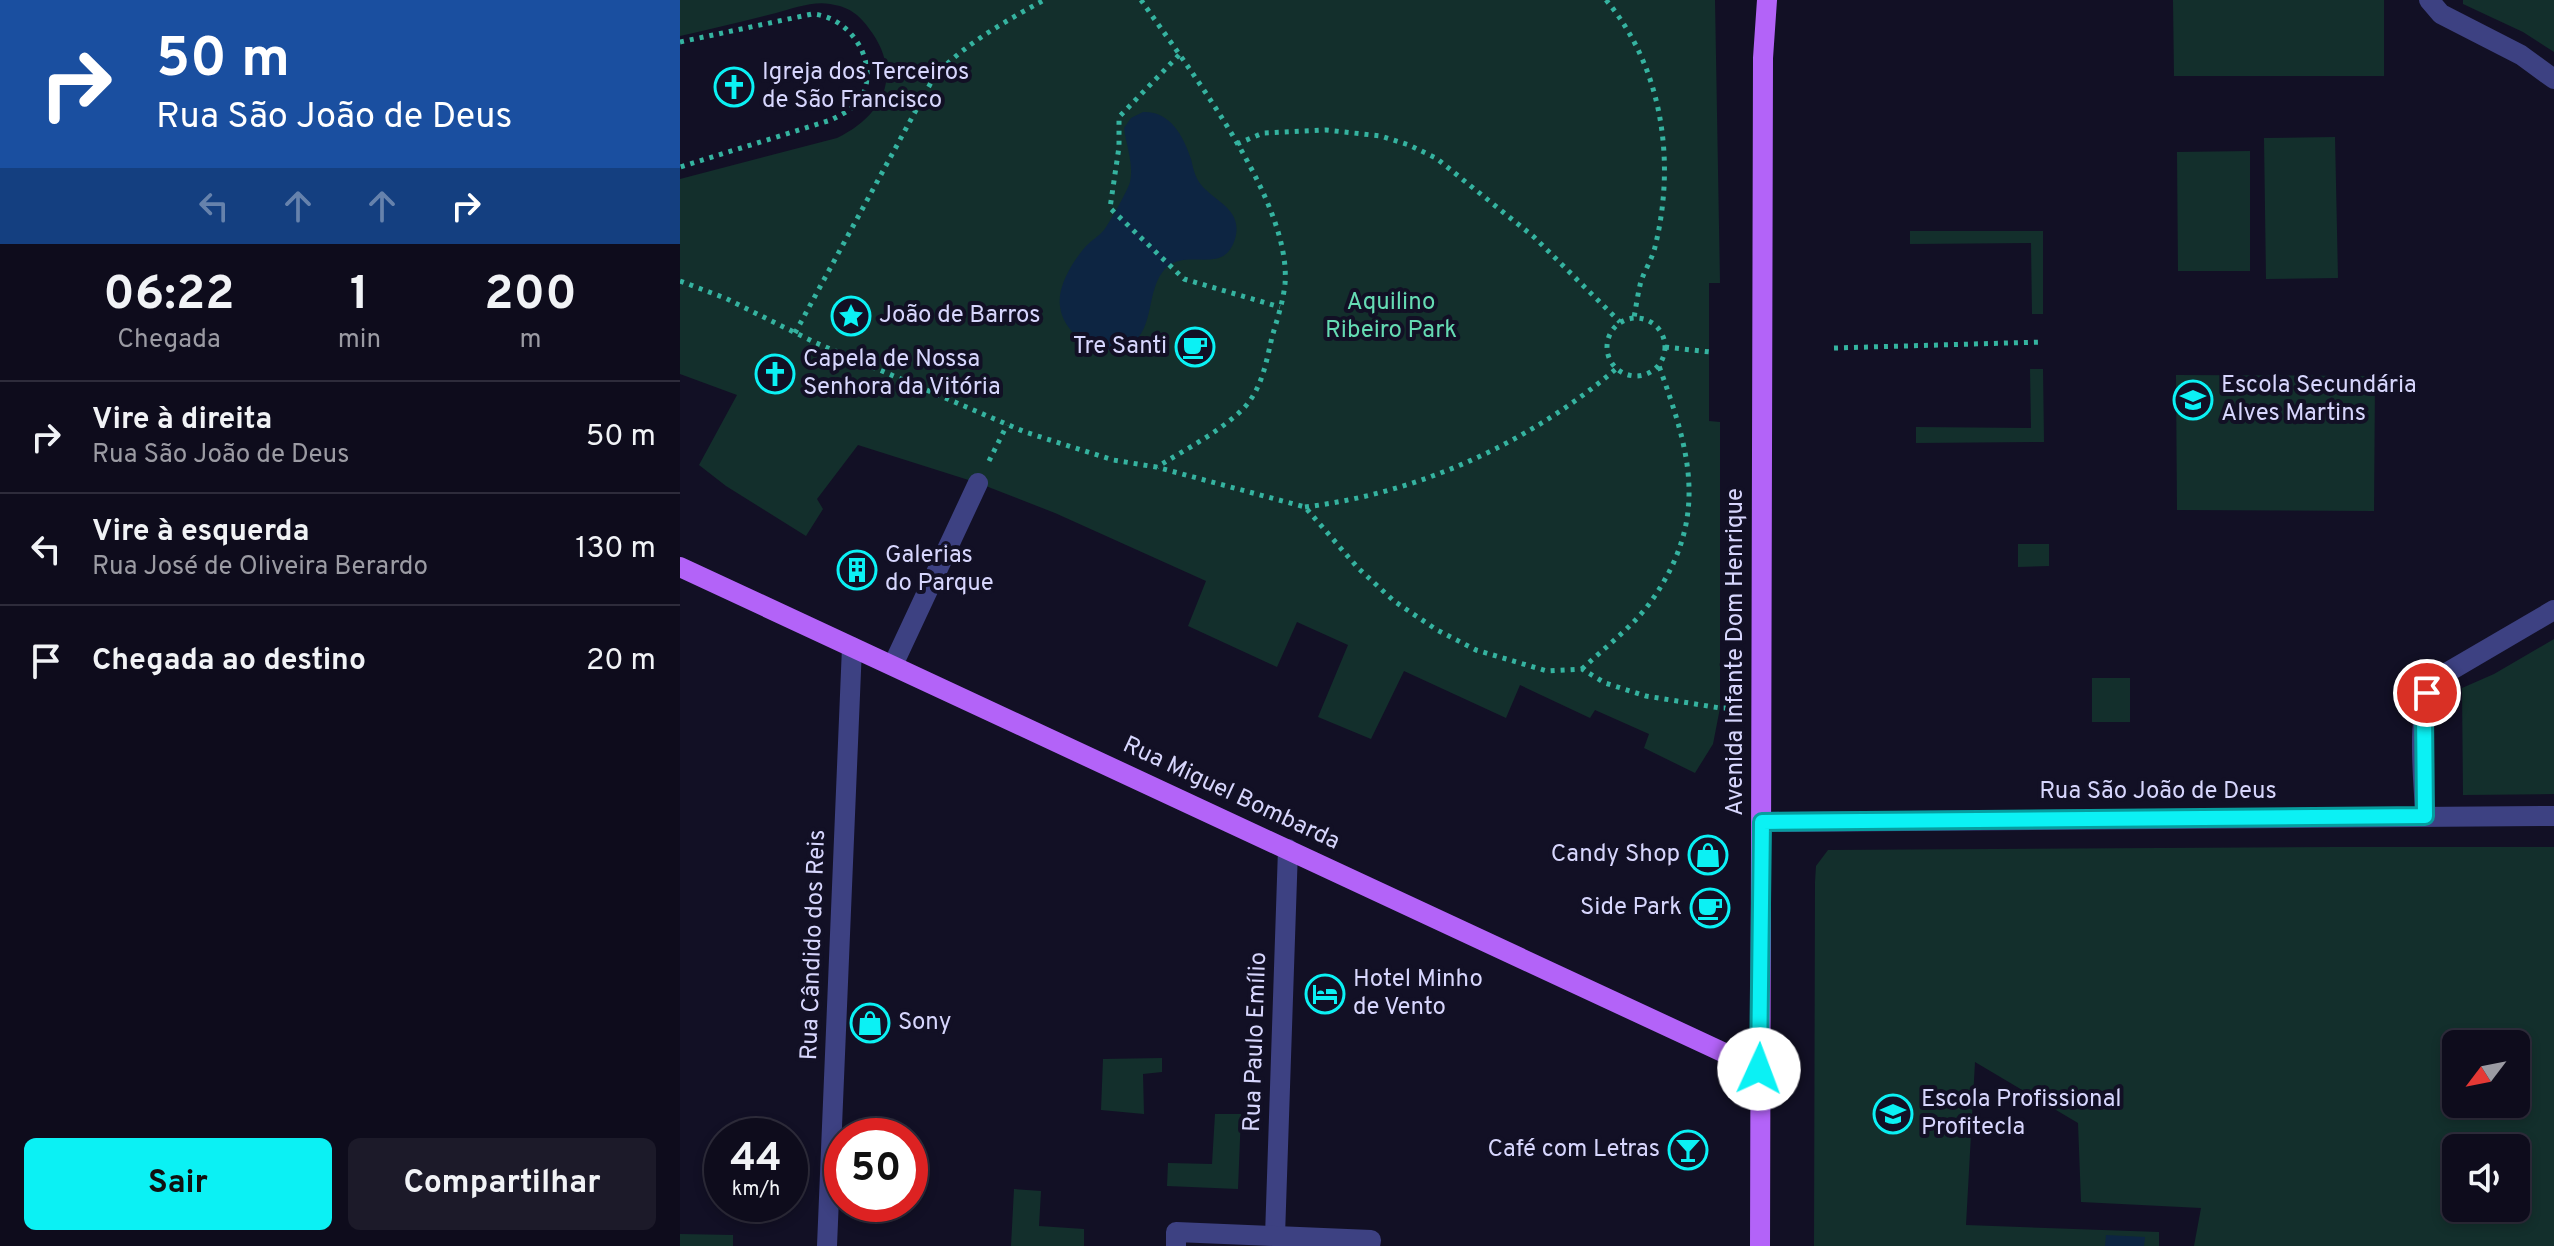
<!DOCTYPE html>
<html lang="pt">
<head>
<meta charset="utf-8">
<style>
	:root { --surface:#0e0c1c; --page:#1c1a29; --text:#f1f3f6; --muted:#9b9ba3; --line:#2e2c3b; --accent:#0bf1f4 }
	body { margin:0; font-family:Overpass,sans-serif; background:var(--page); color:var(--text); height:100vh; display:flex; flex-direction:column; font-size:30px; white-space:nowrap }
	* { box-sizing:border-box; margin:0 }
	p { font-size:26px; color:var(--muted) }
	.icon { flex:none; width:44px; height:44px; fill:none; stroke:currentColor; stroke-width:2; stroke-linecap:round; stroke-linejoin:round }
	.map { position:relative; flex:1; overflow:hidden }
	.side { display:flex; flex-direction:column; background:var(--surface); width:680px }
	.side>* { flex:none }
	.guide { background:#1a4fa0; color:#fff; overflow:hidden }
	.needle { width:52px; rotate:238deg }
	.fabs { position:absolute; left:1762px; top:1030px; display:grid; gap:16px }
	.fabs a { display:grid; place-items:center; width:88px; height:88px; border-radius:12px; background:var(--surface); box-shadow:0 4px 12px #0003,0 0 0 2px var(--line); font-size:40px }
	.speed { position:absolute; left:24px; top:1118px; display:flex; gap:16px; font-size:40px; font-weight:700; text-align:center }
	.speed>* { display:grid; place-content:center; width:104px; height:104px; border-radius:50%; background:var(--surface); box-shadow:0 4px 12px #0003,0 0 0 2px var(--line); line-height:1 }
	.speed small { font-size:20px; font-weight:400 }
	.speed .limit { border:12px solid #d22; background:#fff; color:#111 }
	.pin { position:absolute; display:grid; place-items:center; width:68px; height:68px; color:#fff; margin:-34px; border:4px solid #fff; border-radius:50%; box-shadow:0 2px 8px #0007 }
	.me { position:absolute; width:88px; margin:-44px; rotate:2deg; stroke-linejoin:round; filter:drop-shadow(0 0 6px #0008) }
	.turn { display:flex; align-items:center; gap:28px; height:168px; padding:0 24px; font-size:36px }
	.turn .icon { width:104px; height:104px; stroke-width:2.5 }
	.turn b { display:block; font-size:56px; line-height:68px }
	.lanes { display:flex; align-items:center; height:76px; padding:0 24px; background:#0003; justify-content:center; gap:40px; direction:ltr }
	.lanes .off { opacity:.35 }
	.eta { display:flex; justify-content:space-evenly; align-items:center; height:136px; text-align:center }
	.eta b { font-size:48px; font-weight:700; line-height:56px }
	.cta { display:flex; gap:16px; margin-top:auto; padding:16px 24px }
	.cta a { flex:1; height:92px; border-radius:12px; background:var(--accent); color:#111; font-size:32px; font-weight:700; line-height:92px; text-align:center }
	.cta a+a { background:var(--page); color:var(--text) }
	ul { padding:0; list-style:none }
	li { display:flex; align-items:center; gap:24px; height:112px; padding:0 24px; border-top:2px solid var(--line) }
	li div { flex:1 }
	li b { display:block; font-size:30px }
	li em { font-style:normal }
	main { display:flex; flex:1; min-height:0 }
	.map>svg:first-child { display:block }
</style>
</head>
<body>
<main>
<section class="side">
<div class="guide">
<div class="turn"><svg class="icon" aria-label="right" viewBox="0 0 24 24"><path d="M7 20v-9h11M14 6l5 5-5 5"/></svg><div><b>50 m</b>Rua São João de Deus</div></div>
<div class="lanes"><svg class="icon off" aria-label="left" viewBox="0 0 24 24"><path d="M17 20v-9H6M10 6l-5 5 5 5"/></svg><svg class="icon off" aria-label="ahead" viewBox="0 0 24 24"><path d="M12 20V5M6 11l6-6 6 6"/></svg><svg class="icon off" aria-label="ahead" viewBox="0 0 24 24"><path d="M12 20V5M6 11l6-6 6 6"/></svg><svg class="icon" aria-label="right" viewBox="0 0 24 24"><path d="M7 20v-9h11M14 6l5 5-5 5"/></svg></div>
</div>
<div class="eta">
<div><b>06:22</b><p>Chegada</p></div>
<div><b>1</b><p>min</p></div>
<div><b>200</b><p>m</p></div>
</div>
<ul>
<li><svg class="icon" aria-label="right" viewBox="0 0 24 24"><path d="M7 20v-9h11M14 6l5 5-5 5"/></svg><div><b>Vire à direita</b><p>Rua São João de Deus</p></div><em>50 m</em></li>
<li><svg class="icon" aria-label="left" viewBox="0 0 24 24"><path d="M17 20v-9H6M10 6l-5 5 5 5"/></svg><div><b>Vire à esquerda</b><p>Rua José de Oliveira Berardo</p></div><em>130 m</em></li>
<li><svg class="icon" aria-label="arrive" viewBox="0 0 24 24"><path d="M6 21V4h12l-3 4 3 4H6"/></svg><div><b>Chegada ao destino</b></div><em>20 m</em></li>
</ul>
<div class="cta"><a>Sair</a><a>Compartilhar</a></div>
</section>
<div class="map">
<svg width="1874" height="1246" viewBox="0 0 1874 1246">
	<rect width="100%" height="100%" fill="#121025"/>
	<g fill="#132f2c" fill-rule="evenodd">
		<path d="M0,0H1035L1040,283H1029V421L1040,422V708L1033,744L1015,773L964,748L969,734L915,710L910,718L840,685L826,718L724,671L691,739L638,717L668,645L617,622L597,667L508,626L526,581L375,513L298,483L178,445L137,499L143,509L126,536L46,486L19,465L57,395L0,374V179L157,138C202,116 222,78 193,34C181,16 171,7 150,4C132,1 112,9 96,13C64,21 32,29 0,36Z"/>
		<polygon points="1493,0 1704,0 1704,76 1494,76"/>
		<polygon points="1783,0 1874,0 1874,52 1843,32 1783,4"/>
		<polygon points="1655,137 1658,278 1586,279 1584,138"/>
		<polygon points="1570,151 1570,271 1498,271 1497,152"/>
		<polygon points="1230,231 1363,231 1363,314 1352,314 1351,243 1230,244"/>
		<polygon points="1350,369 1363,369 1364,442 1236,443 1236,427 1351,428"/>
		<polygon points="1496,375 1695,376 1694,511 1497,510"/>
		<polygon points="1338,544 1369,544 1369,566 1338,567"/>
		<polygon points="1874,639 1874,794 1783,795 1782,688 1814,674"/>
		<rect x="1412" y="678" width="38" height="44"/>
		<path d="M1657,847H1874V1246H1514L1521,1208L1401,1202L1398,1123L1295,1062L1286,1225L1479,1232V1246H1134L1135,882L1136,866L1148,850ZM1776,1044H1836V1104H1776ZM1776,1148H1836V1208H1776Z"/>
		<polygon points="482,1058 482,1072 463,1074 464,1114 421,1110 423,1059"/>
		<polygon points="535,1114 561,1114 558,1189 487,1186 488,1163 532,1164"/>
		<polygon points="334,1189 361,1191 359,1226 404,1229 404,1246 331,1246"/>
		<polygon points="0,1234 53,1235 53,1246 0,1246"/>
	</g>
	<g fill="#0d2542">
		<path d="M463,112C490,111 503,135 511,159C513,167 514,174 519,182C532,201 564,208 555,239C544,275 510,249 488,266C470,282 473,308 464,328C452,356 419,355 398,337C389,330 381,318 380,306C377,286 393,261 406,246C412,240 419,236 424,230C430,222 448,190 450,182C454,164 446,145 444,128L451,118Z"/>
		<polygon points="1426,1235 1465,1237 1464,1246 1425,1246"/>
	</g>
	<g fill="none" stroke-linecap="round" stroke-linejoin="round">
		<g stroke="#35b3a0" stroke-width="5" stroke-dasharray="4 6" stroke-linecap="butt">
			<path d="M461,0C508,68 612,201 605,284C603,302 597,320 592,337C586,363 582,389 563,409C538,433 506,449 477,467"/>
			<path d="M926,0C983,68 996,162 975,247C972,259 965,270 961,281C958,293 956,306 954,318"/>
			<path d="M0,42L132,14C167,16 197,56 184,92C179,107 164,113 151,120L0,167"/>
			<polyline points="499,55 439,117 439,147 430,208 504,279 600,307"/>
			<polyline points="208,75 232,72 254,77"/>
			<polyline points="557,144 583,133 646,130 701,136 729,145 756,158 854,237 940,322"/>
			<polyline points="0,281 45,298 134,342 345,432 433,460 476,467 625,507 678,568 714,601 757,630 796,650 867,671 902,669 925,683 966,696 1040,708 1057,708"/>
			<circle cx="956" cy="347" r="29"/>
			<path d="M115,333L254,77C284,44 326,21 364,0"/>
			<polyline points="985,347 1030,352"/>
			<polyline points="1154,348 1363,342"/>
			<polyline points="309,461 327,425"/>
			<path d="M625,507C739,493 849,443 936,369"/>
			<path d="M902,669C925,647 954,626 972,600C1030,517 1010,452 979,366"/>
		</g>
		<g stroke="#3d4182" stroke-width="20">
			<polyline points="1749,0 1761,14 1841,55 1874,79"/>
			<polyline points="213,665 298,483"/>
			<path d="M1745,816C1744,774 1734,715 1756,679L1874,610"/>
			<polyline points="1082,822 1874,816"/>
			<polyline points="595,1236 608,849"/>
			<polyline points="147,1246 172,647"/>
			<polyline points="496,1246 496,1232 691,1240 690,1246"/>
		</g>
		<g stroke="#b363f8" stroke-width="20">
			<polyline points="0,567 1079,1069"/>
			<polyline points="1080,1246 1083,58 1087,0"/>
		</g>
	</g>
	<g fill="none" stroke-linecap="round" stroke-linejoin="round">
		<g stroke="#079d9f" stroke-width="20">
			<polyline id="route" points="1079,1069 1082,822 1745,816 1744,713 1747,693"/>
		</g>
		<use href="#route" stroke="#0bf1f4" stroke-width="14"/>
	</g>
	<defs>
		<g id="church-ring" transform="scale(2)"><circle r="9.5" fill="#121025" stroke="#0bf1f4" stroke-width="1.5"/><path d="M-1.2-6h2.4v3.5h3.3v2.4h-3.3V6h-2.4V-.1h-3.3v-2.4h3.3Z" fill="#0bf1f4"/></g>
		<g id="sight-ring" transform="scale(2)"><circle r="9.5" fill="#121025" stroke="#0bf1f4" stroke-width="1.5"/><path d="M0-6L1.8-2.2L6-1.7L2.9 1.2L3.7 5.4L0 3.3L-3.7 5.4L-2.9 1.2L-6-1.7L-1.8-2.2Z" fill="#0bf1f4"/></g>
		<g id="cafe-ring" transform="scale(2)"><circle r="9.5" fill="#121025" stroke="#0bf1f4" stroke-width="1.5"/><path d="M-5.5-4.5H6V0H3Q3 3.5 0 3.5H-2.5Q-5.5 3.5-5.5 0ZM3-3.2v2h1.7v-2ZM-6 4.5H4V6H-6Z" fill="#0bf1f4"/></g>
		<g id="school-ring" transform="scale(2)"><circle r="9.5" fill="#121025" stroke="#0bf1f4" stroke-width="1.5"/><path d="M0-5L7-2L0 1L-7-2ZM-4 1L0 2.5L4 1V4Q0 6-4 4Z" fill="#0bf1f4"/></g>
		<g id="building-ring" transform="scale(2)"><circle r="9.5" fill="#121025" stroke="#0bf1f4" stroke-width="1.5"/><path d="M-4-6H4V6H1V3H-1V6H-4ZM-2.5-4.3h1.7v1.8h-1.7ZM.8-4.3h1.7v1.8H.8ZM-2.5-1h1.7V.8h-1.7ZM.8-1h1.7V.8H.8Z" fill="#0bf1f4"/></g>
		<g id="shop-ring" transform="scale(2)"><circle r="9.5" fill="#121025" stroke="#0bf1f4" stroke-width="1.5"/><path d="M-5-2.5h2.3a2.7 3.5 0 0 1 5.4 0H5L5.5 6h-11ZM-1.5-2.5h3a1.5 2.3 0 0 0-3 0Z" fill="#0bf1f4"/></g>
		<g id="hotel-ring" transform="scale(2)"><circle r="9.5" fill="#121025" stroke="#0bf1f4" stroke-width="1.5"/><path d="M-6-4.5h1.5V1H6V5H4.5V3h-9V5H-6ZM-4 0a1.8 1.8 0 1 1 3.6 0ZM.5 0V-2.5h3Q6-2.5 6 0Z" fill="#0bf1f4"/></g>
		<g id="bar-ring" transform="scale(2)"><circle r="9.5" fill="#121025" stroke="#0bf1f4" stroke-width="1.5"/><path d="M-6-5H6L.8 .8V4.5H3.5V6h-7V4.5H-.8V.8Z" fill="#0bf1f4"/></g>
	</defs>
	<g fill-rule="evenodd">
		<use href="#church-ring" x="54" y="87"/>
		<use href="#sight-ring" x="171" y="316"/>
		<use href="#cafe-ring" x="515" y="347"/>
		<use href="#church-ring" x="95" y="374"/>
		<use href="#school-ring" x="1513" y="400"/>
		<use href="#building-ring" x="177" y="570"/>
		<use href="#shop-ring" x="1028" y="855"/>
		<use href="#cafe-ring" x="1030" y="908"/>
		<use href="#hotel-ring" x="645" y="994"/>
		<use href="#shop-ring" x="190" y="1023"/>
		<use href="#school-ring" x="1213" y="1114"/>
		<use href="#bar-ring" x="1008" y="1150"/>
	</g>
	<g text-anchor="middle" dominant-baseline="central" stroke-width="8" stroke-linejoin="round" paint-order="stroke">
		<g font-size="24" fill="#d7d6fd" stroke="#121025" text-anchor="start">
			<text x="82" y="73">Igreja dos Terceiros<tspan x="82" dy="28">de São Francisco</tspan></text>
			<text x="199" y="316">João de Barros</text>
			<text x="487" y="347" text-anchor="end">Tre Santi</text>
			<text x="123" y="360">Capela de Nossa<tspan x="123" dy="28">Senhora da Vitória</tspan></text>
			<text x="1541" y="386">Escola Secundária<tspan x="1541" dy="28">Alves Martins</tspan></text>
			<text x="205" y="556">Galerias<tspan x="205" dy="28">do Parque</tspan></text>
			<text x="1000" y="855" text-anchor="end">Candy Shop</text>
			<text x="1002" y="908" text-anchor="end">Side Park</text>
			<text x="673" y="980">Hotel Minho<tspan x="673" dy="28">de Vento</tspan></text>
			<text x="218" y="1023">Sony</text>
			<text x="1241" y="1100">Escola Profissional<tspan x="1241" dy="28">Profitecla</tspan></text>
			<text x="980" y="1150" text-anchor="end">Café com Letras</text>
		</g>
		<g font-size="24" fill="#65dbb3" stroke="#121025">
			<text x="711" y="303">Aquilino<tspan x="711" dy="28">Ribeiro Park</tspan></text>
		</g>
		<g font-size="24" fill="#d7d6fd" stroke="#121025">
			<text transform="translate(1056 652) rotate(-90)">Avenida Infante Dom Henrique</text>
			<text x="1478" y="792">Rua São João de Deus</text>
			<text transform="translate(551 794) rotate(25)">Rua Miguel Bombarda</text>
			<text transform="translate(134 945) rotate(-88)">Rua Cândido dos Reis</text>
			<text transform="translate(576 1042) rotate(-88)">Rua Paulo Emílio</text>
		</g>
	</g>
</svg>
<div class="fabs">
<a><svg class="needle" viewBox="-14 -14 28 28"><path d="M0-13l5 13h-10z" fill="#e53935"/><path d="M0 13l5-13h-10z" fill="#9b9ba3"/></svg></a>
<a><svg class="icon" aria-label="sound" viewBox="0 0 24 24"><path d="M4 9h4l5-4v14l-5-4H4zM17 9q2 3 0 6"/></svg></a>
</div>
<div class="speed"><div>44<small>km/h</small></div><div class="limit">50</div></div>
<div class="pin" style="left:1747px;top:693px;background:#d93025"><svg class="icon" aria-label="arrive" viewBox="0 0 24 24"><path d="M6 21V4h12l-3 4 3 4H6"/></svg></div>
<svg class="me" style="left:1079px;top:1069px" viewBox="-20 -20 40 40"><circle r="19" fill="#fff"/><path d="M0-13L10 11 0 6-10 11z" fill="#0bf1f4"/></svg>
</div>
</main>
</body>
</html>
